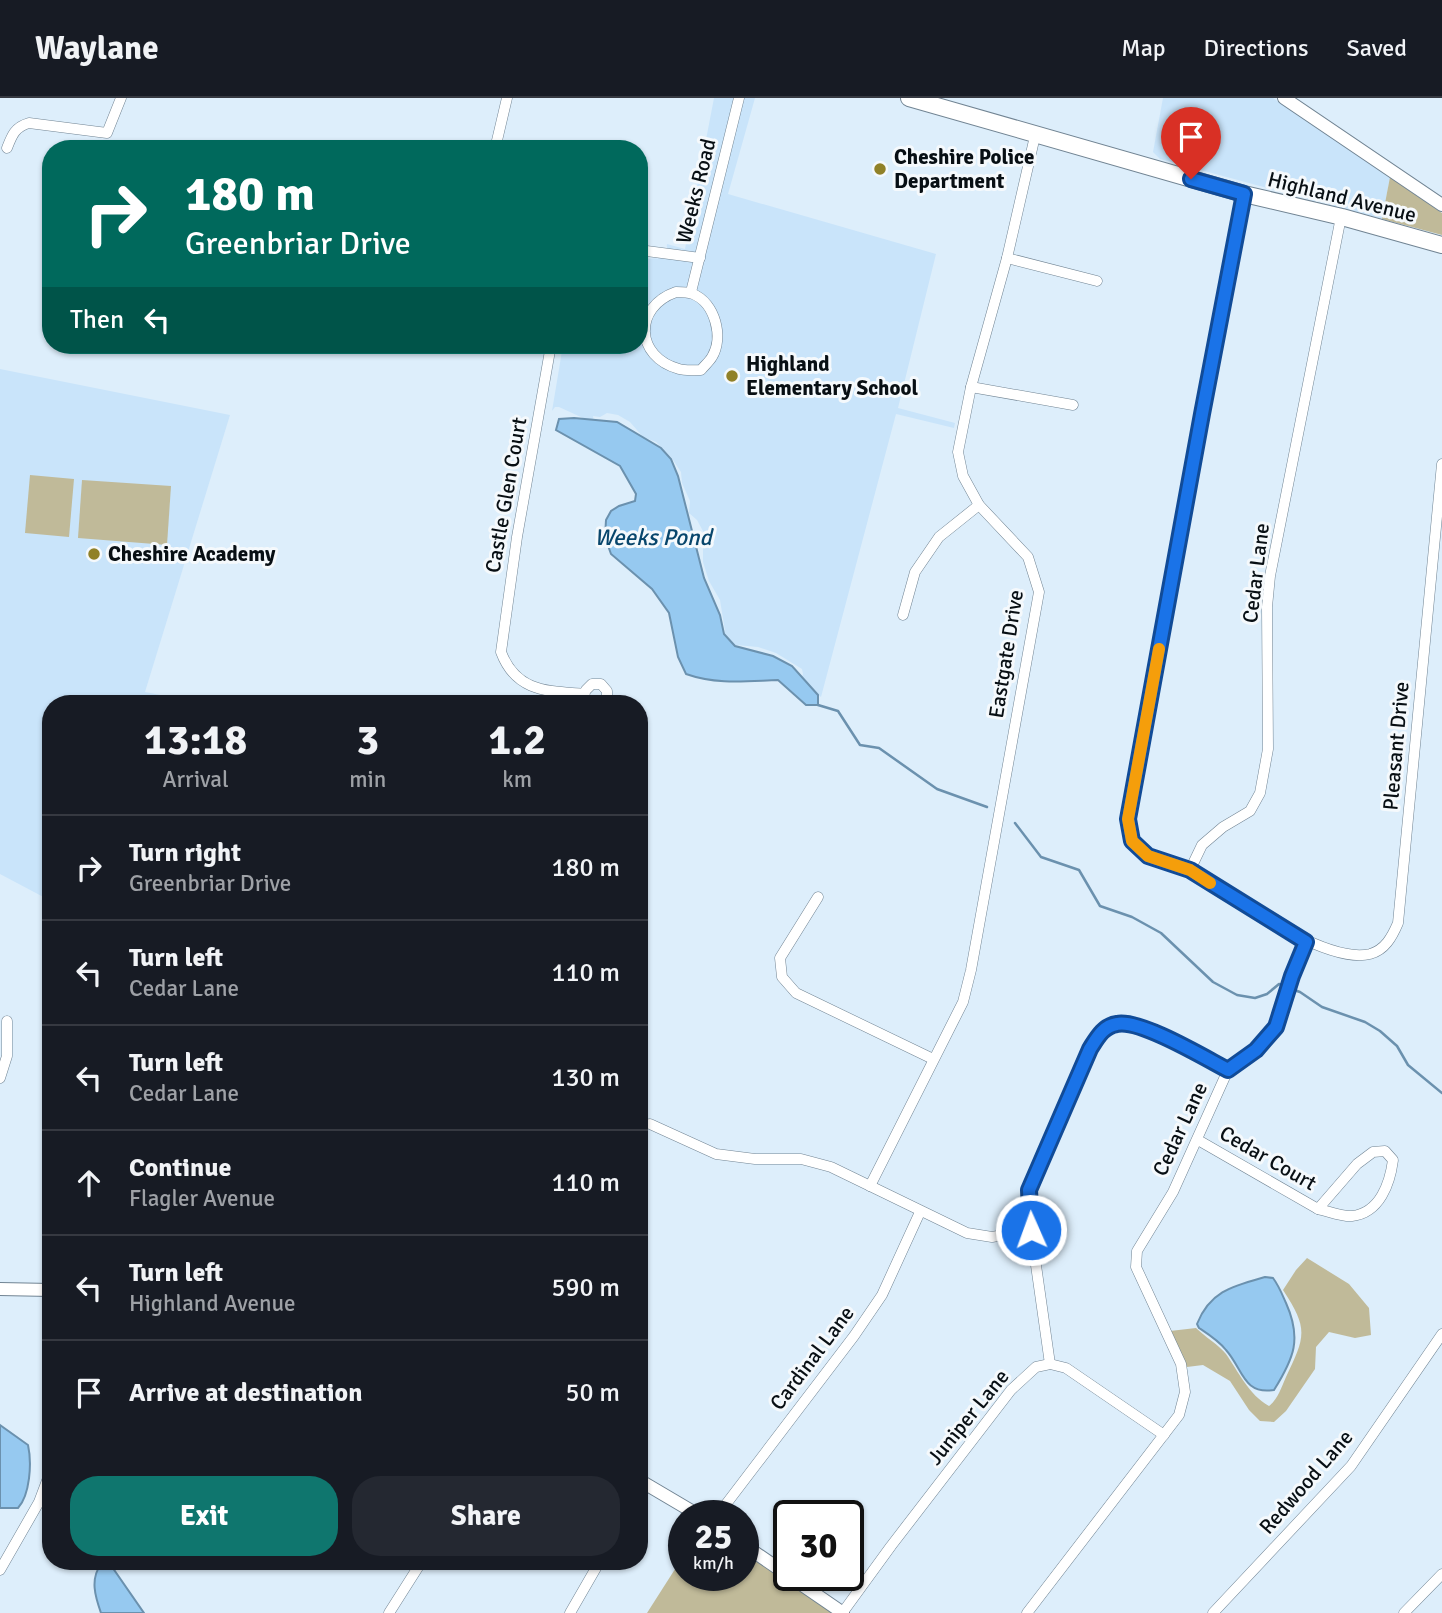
<!DOCTYPE html>
<html lang="en">
<head>
<meta charset="utf-8">
<style>
	:root { --surface:#171b24; --page:#242831; --text:#f1f3f6; --muted:#9ea1a6; --line:#363941; --accent:#0f766e }
	body { margin:0; font-family:Signika,sans-serif; background:var(--page); color:var(--text); height:100vh; display:flex; flex-direction:column; font-size:26px; white-space:nowrap }
	* { box-sizing:border-box; margin:0 }
	p { font-size:23px; color:var(--muted) }
	.icon { flex:none; width:38px; height:38px; fill:none; stroke:currentColor; stroke-width:2; stroke-linecap:round; stroke-linejoin:round }
	.map { position:relative; flex:1; overflow:hidden }
	.sheet { position:absolute; left:42px; top:597px; width:606px; height:875px; display:flex; flex-direction:column; background:var(--surface); border-radius:28px; box-shadow:0 2px 5px #0004 }
	.sheet>* { flex:none }
	.guide { position:absolute; left:42px; top:42px; width:606px; height:214px; border-radius:28px; box-shadow:0 2px 5px #0004; background:#00695c; color:#fff; overflow:hidden }
	.speed { position:absolute; left:668px; top:1402px; display:flex; gap:14px; font-size:35px; font-weight:700; text-align:center }
	.speed>* { display:grid; place-content:center; width:91px; height:91px; border-radius:50%; background:var(--surface); box-shadow:0 2px 5px #0004; line-height:1 }
	.speed small { font-size:18px; font-weight:400 }
	.speed .limit { border:4px solid #111; border-radius:10px; background:#fff; color:#111 }
	.pin { position:absolute; display:grid; place-items:center; width:60px; height:60px; color:#fff; margin:-72px -30px; border-radius:50% 50% 50% 0; rotate:-45deg; box-shadow:0 0 7px #0007 }
	.pin .icon { rotate:45deg }
	.me { position:absolute; width:77px; margin:-38px; rotate:358deg; stroke-linejoin:round; filter:drop-shadow(0 0 5px #0008) }
	.turn { display:flex; align-items:center; gap:24px; height:147px; padding:0 28px; font-size:32px }
	.turn .icon { width:91px; height:91px; stroke-width:2.5 }
	.turn b { display:block; font-size:49px; line-height:60px }
	.then { display:flex; align-items:center; height:66px; padding:0 28px; background:#0003; gap:14px; font-size:26px }
	.eta { display:flex; justify-content:space-evenly; align-items:center; height:119px; text-align:center }
	.eta b { font-size:42px; font-weight:800; line-height:49px }
	.primary-button { display:flex; gap:14px; margin-top:auto; padding:14px 28px }
	.primary-button a { flex:1; height:80px; border-radius:28px; background:var(--accent); color:#fff; font-size:28px; font-weight:800; line-height:80px; text-align:center }
	.primary-button a+a { background:var(--page); color:var(--text) }
	ul { padding:0; list-style:none }
	li { display:flex; align-items:center; gap:21px; height:105px; padding:0 28px; border-top:2px solid var(--line) }
	li div { flex:1 }
	li b { display:block; font-size:26px }
	li em { font-style:normal }
	header { display:flex; align-items:center; gap:42px; box-sizing:border-box; height:98px; padding:0 35px; background:var(--surface); border-bottom:2px solid var(--line) }
	header strong { font-size:33px }
	nav { display:flex; gap:38px; margin-inline-start:auto; font-size:24px }
	.map>svg:first-child { display:block }
</style>
</head>
<body>
<header>
<strong>Waylane</strong>
<nav><a>Map</a><a>Directions</a><a>Saved</a></nav>
</header>
<div class="map">
<svg width="1442" height="1515" viewBox="0 0 1442 1515">
	<rect width="100%" height="100%" fill="#ddeefb"/>
	<g fill="#c9e4fa">
		<polygon points="714,0 755,0 728,96 936,156 898,310 955,325 954,330 896,316 821,599 801,583 803,576 802,571 776,555 758,549 736,547 725,550 725,533 720,502 709,483 703,464 703,433 697,422 689,415 690,403 682,385 681,374 671,359 656,344 643,339 630,324 618,317 607,315 600,319 593,318 596,337 583,320 559,309 555,309 552,313 563,247 639,247 639,161 666,160 667,146 685,151"/>
		<polygon points="1163,0 1273,0 1390,79 1382,121 1160,61 1153,54"/>
		<polygon points="0,271 230,317 145,594 201,605 51,606 51,803 0,776"/>
	</g>
	<g fill="#c0ba99">
		<polygon points="1390,79 1442,115 1442,137 1382,121"/>
		<polygon points="30,377 74,381 69,439 25,435"/>
		<polygon points="82,382 171,388 167,447 78,440"/>
		<path d="M1307,1160L1349,1186L1369,1210L1371,1237L1355,1240L1329,1234L1316,1249L1315,1271L1286,1313L1274,1324L1260,1323L1249,1312L1230,1283L1203,1267L1187,1269L1170,1233L1196,1230C1204,1238 1220,1248 1226,1256C1238,1273 1249,1297 1269,1308C1278,1301 1281,1290 1286,1279C1305,1239 1309,1231 1283,1192L1296,1172Z"/>
		<polygon points="744,1453 835,1515 647,1515 684,1457 684,1477 744,1477"/>
	</g>
	<g fill="#96c9f0" stroke="#6b91ae" stroke-width="2">
		<path d="M574,320L617,324L661,350L671,361L678,378L704,480L720,517L724,536L735,548L773,558L792,568L818,597V607H806L778,582C747,583 717,587 686,576L678,559L669,515L652,491L611,456L605,439L606,422L611,413L619,408L635,403L636,396L620,368L556,332L559,321Z"/>
		<path d="M1265,1179L1273,1180C1279,1188 1282,1196 1286,1205C1302,1241 1294,1260 1274,1292C1243,1297 1243,1271 1226,1252C1219,1243 1208,1236 1199,1230L1197,1226C1210,1193 1233,1188 1265,1179Z"/>
		<path d="M0,1327L28,1347C32,1365 30,1397 18,1410H0Z"/>
		<path d="M101,1466H110L144,1515H101C95,1498 90,1481 101,1466Z"/>
	</g>
	<g fill="none" stroke-linecap="round" stroke-linejoin="round">
		<g stroke="#6b91ae" stroke-width="2.5">
			<polyline points="818,607 838,613 860,647 879,650 937,691 987,709"/>
			<polyline points="1015,725 1041,759 1079,772 1100,808 1132,819 1161,835 1213,884 1237,897 1255,900 1267,896 1279,886 1285,888"/>
			<polyline points="1291,891 1300,894 1322,909 1365,924 1380,933 1397,948 1408,967 1442,995"/>
		</g>
		<g stroke="#718493" stroke-width="11">
			<g id="minor">
				<path d="M7,50C12,37 15,29 29,25L107,35L121,0"/>
				<polyline points="495,51 507,0"/>
				<path d="M1341,119L1270,478L1267,509L1268,651L1260,695L1250,713L1223,729L1202,747L1190,772C1230,797 1324,867 1370,856C1385,852 1392,839 1398,825L1442,366"/>
				<polyline points="639,152 700,160"/>
				<polyline points="1007,160 1097,183"/>
				<path d="M676,194C682,194 688,194 693,196C715,205 724,239 712,259C709,264 704,268 701,272C693,272 686,273 679,271C635,259 633,209 676,194Z"/>
				<polyline points="691,194 739,0"/>
				<path d="M551,247L517,439L501,554C516,594 547,593 584,596"/>
				<polyline points="971,289 1073,307"/>
				<polyline points="903,517 915,474 939,439 979,407"/>
				<polyline points="584,596 586,592 592,586 601,586 607,593 607,602 604,606"/>
				<polyline points="584,596 588,606"/>
				<polyline points="1190,772 1148,758 1132,743 1128,721 1202,315 1244,96"/>
				<polyline points="818,799 780,860 782,879 796,895 933,961"/>
				<polyline points="0,980 7,958 7,923"/>
				<polyline points="650,1026 716,1056 755,1061 801,1061 831,1069 967,1135 992,1139 1031,1132"/>
				<polyline points="1198,1042 1318,1111"/>
				<path d="M1385,1053L1393,1062C1390,1085 1380,1115 1352,1118C1342,1119 1328,1113 1318,1111L1357,1066L1373,1054Z"/>
				<polyline points="870,1088 963,904 971,872 1039,494 1028,459 979,407 963,378 958,354 971,289 1007,160 1035,38"/>
				<path d="M1050,1266L1031,1132L1029,1092L1090,951C1097,940 1103,928 1117,926C1140,921 1205,960 1228,972"/>
				<polyline points="639,1398 646,1386"/>
				<polyline points="717,1418 854,1238 882,1197 920,1114"/>
				<polyline points="0,1472 39,1404 51,1372"/>
				<polyline points="843,1514 891,1448 1011,1292 1036,1269 1050,1266 1066,1270 1164,1337"/>
				<polyline points="389,1515 422,1463"/>
				<polyline points="570,1515 600,1463"/>
				<polyline points="1027,1515 1179,1317 1185,1294 1181,1266 1136,1169 1137,1153 1173,1094 1228,972 1257,952 1276,929 1292,878 1306,844"/>
				<polyline points="1213,1515 1351,1368 1442,1236"/>
				<polyline points="1404,1515 1442,1476"/>
			</g>
		</g>
		<g stroke="#718493" stroke-width="14">
			<g id="tertiary">
				<polyline points="1284,0 1442,107"/>
				<polyline points="0,1191 51,1192"/>
				<polyline points="639,1382 700,1418"/>
				<polyline points="744,1447 843,1515"/>
			</g>
		</g>
		<g stroke="#718493" stroke-width="18">
			<polyline id="trunk" points="909,0 1244,96 1342,119 1442,147"/>
		</g>
		<use href="#minor" stroke="#fff" stroke-width="10"/>
		<use href="#tertiary" stroke="#fff" stroke-width="12"/>
		<use href="#trunk" stroke="#fff" stroke-width="16"/>
	</g>
	<g fill="none" stroke-linecap="round" stroke-linejoin="round">
		<g stroke="#114b97" stroke-width="18">
			<path id="route" d="M1031,1132L1029,1092L1090,951C1097,940 1103,928 1117,926C1140,921 1205,960 1228,972L1256,952L1276,929L1292,878L1306,844L1190,772L1148,758L1132,743L1128,721L1202,316L1244,96L1191,81"/>
		</g>
		<use href="#route" stroke="#1a73e8" stroke-width="12"/>
		<polyline stroke="#f59e0b" stroke-width="12" points="1159,551 1128,721 1132,743 1148,758 1190,772 1210,785"/>
	</g>
	<g fill="#908128" stroke="#f5f9fc" stroke-width="2.5">
		<circle cx="880" cy="71" r="7"/>
		<circle cx="732" cy="278" r="7"/>
		<circle cx="94" cy="456" r="7"/>
	</g>
	<g text-anchor="middle" dominant-baseline="central" stroke-width="6" stroke-linejoin="round" paint-order="stroke">
		<g font-size="21" font-weight="bold" fill="#080f14" stroke="#f5f9fc" text-anchor="start">
			<text x="894" y="59">Cheshire Police<tspan x="894" dy="24">Department</tspan></text>
			<text x="746" y="266">Highland<tspan x="746" dy="24">Elementary School</tspan></text>
			<text x="108" y="456">Cheshire Academy</text>
		</g>
		<g font-size="21" fill="#080f14" stroke="#f5f9fc">
			<text transform="translate(696 93) rotate(-76)">Weeks Road</text>
			<text transform="translate(1342 99) rotate(14)">Highland Avenue</text>
			<text transform="translate(506 397) rotate(-80)">Castle Glen Court</text>
			<text transform="translate(1256 475) rotate(-83)">Cedar Lane</text>
			<text transform="translate(1006 556) rotate(-81)">Eastgate Drive</text>
			<text transform="translate(1396 648) rotate(-85)">Pleasant Drive</text>
			<text transform="translate(1180 1031) rotate(-65)">Cedar Lane</text>
			<text transform="translate(1268 1060) rotate(30)">Cedar Court</text>
			<text transform="translate(812 1260) rotate(-53)">Cardinal Lane</text>
			<text transform="translate(968 1319) rotate(-51)">Juniper Lane</text>
			<text transform="translate(1306 1384) rotate(-49)">Redwood Lane</text>
		</g>
		<g font-size="23" font-style="italic" fill="#08466c" stroke="#f5f9fc">
			<text x="653" y="439">Weeks Pond</text>
		</g>
	</g>
</svg>
<div class="speed"><div>25<small>km/h</small></div><div class="limit">30</div></div>
<div class="pin" style="left:1191px;top:81px;background:#d93025"><svg class="icon" aria-label="arrive" viewBox="0 0 24 24"><path d="M6 21V4h12l-3 4 3 4H6"/></svg></div>
<svg class="me" style="left:1031px;top:1132px" viewBox="-20 -20 40 40"><circle r="17" fill="#1a73e8" stroke="#fff" stroke-width="3"/><path d="M0-11L8 9 0 5-8 9z" fill="#fff"/></svg>
<div class="guide">
<div class="turn"><svg class="icon" aria-label="right" viewBox="0 0 24 24"><path d="M7 20v-9h11M14 6l5 5-5 5"/></svg><div><b>180 m</b>Greenbriar Drive</div></div>
<div class="then">Then<svg class="icon" aria-label="left" viewBox="0 0 24 24"><path d="M17 20v-9H6M10 6l-5 5 5 5"/></svg></div>
</div>
<section class="sheet">
<div class="eta">
<div><b>13:18</b><p>Arrival</p></div>
<div><b>3</b><p>min</p></div>
<div><b>1.2</b><p>km</p></div>
</div>
<ul>
<li><svg class="icon" aria-label="right" viewBox="0 0 24 24"><path d="M7 20v-9h11M14 6l5 5-5 5"/></svg><div><b>Turn right</b><p>Greenbriar Drive</p></div><em>180 m</em></li>
<li><svg class="icon" aria-label="left" viewBox="0 0 24 24"><path d="M17 20v-9H6M10 6l-5 5 5 5"/></svg><div><b>Turn left</b><p>Cedar Lane</p></div><em>110 m</em></li>
<li><svg class="icon" aria-label="left" viewBox="0 0 24 24"><path d="M17 20v-9H6M10 6l-5 5 5 5"/></svg><div><b>Turn left</b><p>Cedar Lane</p></div><em>130 m</em></li>
<li><svg class="icon" aria-label="ahead" viewBox="0 0 24 24"><path d="M12 20V5M6 11l6-6 6 6"/></svg><div><b>Continue</b><p>Flagler Avenue</p></div><em>110 m</em></li>
<li><svg class="icon" aria-label="left" viewBox="0 0 24 24"><path d="M17 20v-9H6M10 6l-5 5 5 5"/></svg><div><b>Turn left</b><p>Highland Avenue</p></div><em>590 m</em></li>
<li><svg class="icon" aria-label="arrive" viewBox="0 0 24 24"><path d="M6 21V4h12l-3 4 3 4H6"/></svg><div><b>Arrive at destination</b></div><em>50 m</em></li>
</ul>
<div class="primary-button"><a>Exit</a><a>Share</a></div>
</section>
</div>
</body>
</html>
